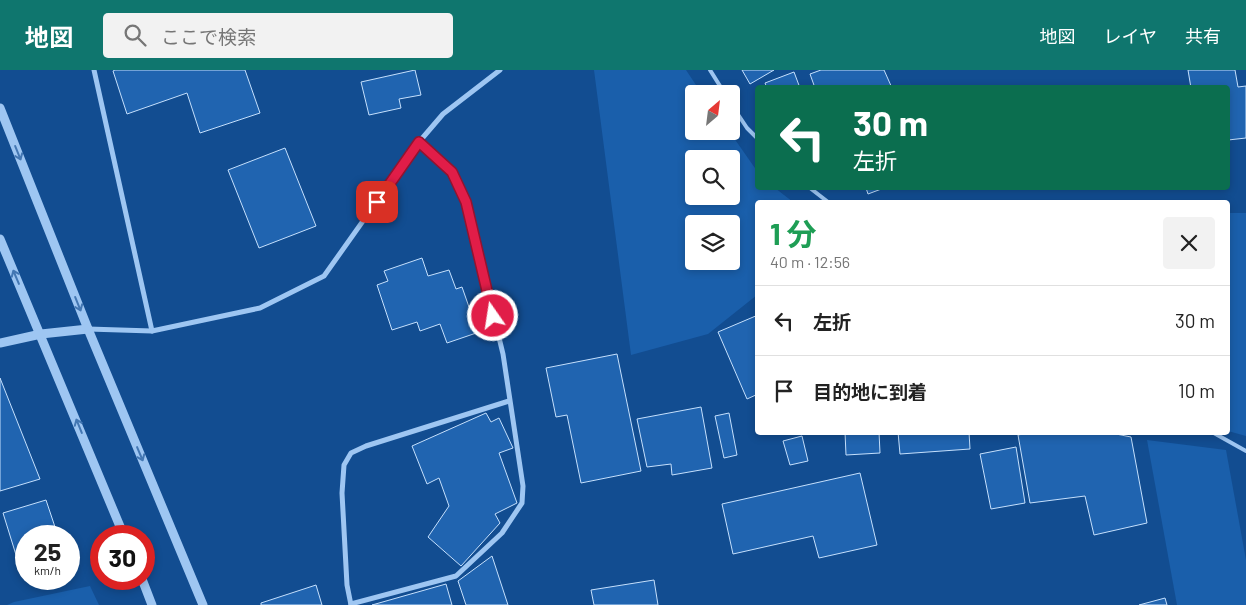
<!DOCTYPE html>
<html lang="ja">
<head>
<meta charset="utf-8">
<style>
	:root { --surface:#fff; --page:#f2f2f2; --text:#222; --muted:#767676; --line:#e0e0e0; --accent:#0f766e }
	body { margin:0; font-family:Barlow,"Noto Sans JP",sans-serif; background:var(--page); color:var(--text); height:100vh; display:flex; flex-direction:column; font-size:19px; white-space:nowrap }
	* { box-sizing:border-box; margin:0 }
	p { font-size:16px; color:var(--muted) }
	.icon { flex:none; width:28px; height:28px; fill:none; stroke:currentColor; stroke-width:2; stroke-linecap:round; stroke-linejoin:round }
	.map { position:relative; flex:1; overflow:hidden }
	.side { position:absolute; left:755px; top:130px; width:475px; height:235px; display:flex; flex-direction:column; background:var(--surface); border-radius:5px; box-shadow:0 2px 8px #0003 }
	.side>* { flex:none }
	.hud { position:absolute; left:755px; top:15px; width:475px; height:105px; border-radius:5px; box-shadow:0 2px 8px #0003; background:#0b6e4f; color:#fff; overflow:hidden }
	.needle { width:32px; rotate:28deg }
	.fabs { position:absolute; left:685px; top:15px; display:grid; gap:10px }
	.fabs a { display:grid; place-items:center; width:55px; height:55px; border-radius:5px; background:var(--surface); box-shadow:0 2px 8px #0003; font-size:25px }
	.speed { position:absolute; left:15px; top:455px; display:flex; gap:10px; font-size:25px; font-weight:700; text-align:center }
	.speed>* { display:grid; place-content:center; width:65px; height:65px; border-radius:50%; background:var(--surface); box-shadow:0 2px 8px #0003; line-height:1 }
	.speed small { font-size:12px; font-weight:400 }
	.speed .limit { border:8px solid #d22; background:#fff; color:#111 }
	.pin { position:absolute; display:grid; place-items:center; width:42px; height:42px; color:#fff; margin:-21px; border-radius:10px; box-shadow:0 2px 8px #0006 }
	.me { position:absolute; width:55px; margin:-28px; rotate:347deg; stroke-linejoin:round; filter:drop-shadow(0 0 4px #0008) }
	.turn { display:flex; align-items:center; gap:18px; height:105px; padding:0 15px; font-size:22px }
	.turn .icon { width:65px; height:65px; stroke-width:2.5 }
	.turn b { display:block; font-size:35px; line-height:42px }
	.round { display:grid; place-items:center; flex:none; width:52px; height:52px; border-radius:5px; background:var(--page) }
	.overview { display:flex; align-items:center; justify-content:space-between; height:85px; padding:0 15px }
	h1 { font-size:30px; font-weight:700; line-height:38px; color:#1e9e55 }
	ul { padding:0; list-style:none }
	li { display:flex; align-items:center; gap:15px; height:70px; padding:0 15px; border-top:1px solid var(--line) }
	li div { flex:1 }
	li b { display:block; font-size:19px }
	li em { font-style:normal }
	header { display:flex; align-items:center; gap:30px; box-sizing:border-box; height:70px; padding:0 25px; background:var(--accent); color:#fff }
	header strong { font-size:24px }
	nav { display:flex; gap:28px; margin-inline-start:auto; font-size:18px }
	.search { width:350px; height:45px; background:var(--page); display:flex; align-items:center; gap:12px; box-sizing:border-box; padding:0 18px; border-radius:5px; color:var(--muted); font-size:19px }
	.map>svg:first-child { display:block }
</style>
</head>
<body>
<header>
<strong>地図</strong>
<div class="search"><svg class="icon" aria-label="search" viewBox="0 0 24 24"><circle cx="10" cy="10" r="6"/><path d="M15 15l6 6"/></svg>ここで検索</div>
<nav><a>地図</a><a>レイヤ</a><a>共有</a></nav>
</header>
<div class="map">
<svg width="1246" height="535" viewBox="0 0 1246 535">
	<rect width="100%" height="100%" fill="#124d91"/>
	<g fill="#1a5fab" fill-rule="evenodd">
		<path d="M594,0H686L702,24H694V61H729L757,101L758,118H775L793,132H758L757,225L708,264L631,285ZM694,89H731V126H694ZM694,154H731V191H694Z"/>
		<polygon points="1228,143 1246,143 1246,366 1228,361"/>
		<polygon points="1147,370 1226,380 1246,490 1246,535 1177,535"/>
		<polygon points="90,516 99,535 7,535 14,532"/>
	</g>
	<g fill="#2064b0" stroke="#c5e0fd">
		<polygon points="115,0 245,0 260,43 200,63 187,23 127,44 113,1"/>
		<polygon points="415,0 421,25 399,29 401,38 369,45 361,12"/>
		<polygon points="742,0 774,0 750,14"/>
		<polygon points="821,0 884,0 892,18 815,18 810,4"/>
		<polygon points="1188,0 1235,0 1238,17 1246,16 1246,68 1228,70 1228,18 1191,18"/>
		<polygon points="794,2 800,18 767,18 765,13"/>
		<polygon points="285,78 316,156 259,178 228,100"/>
		<polygon points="866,118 884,118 868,124"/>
		<polygon points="422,188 428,206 449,200 456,219 462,217 469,237 479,234 488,259 447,273 440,254 420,261 417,252 392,260 377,215 388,211 384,201"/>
		<polygon points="758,245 758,324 747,329 718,262"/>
		<polygon points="617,284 641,401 581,413 567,345 556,347 546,298"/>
		<polygon points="0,308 40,409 0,421"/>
		<polygon points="701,337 712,398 672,405 671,394 647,397 637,349"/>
		<polygon points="486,343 491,352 499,348 513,378 499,383 517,433 495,444 500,453 461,496 428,467 449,436 439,408 427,414 412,376"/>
		<polygon points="729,343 737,385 724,388 715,346"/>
		<polygon points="845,362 879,362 880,383 846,385"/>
		<polygon points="898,362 969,362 970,379 900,384"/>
		<polygon points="1034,362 1106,362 1131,367 1147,453 1094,465 1085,426 1030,433 1018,365"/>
		<polygon points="802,366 808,391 790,395 783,371"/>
		<polygon points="1016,377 1025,433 991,439 980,384"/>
		<polygon points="860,403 877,475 819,488 813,466 733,484 722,434"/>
		<polygon points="46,430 58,466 26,466 26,499 21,501 3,443"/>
		<polygon points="492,486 508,535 466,535 458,511"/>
		<polygon points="654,510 658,535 594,535 591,520"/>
		<polygon points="446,514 452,535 372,535"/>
		<polygon points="316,515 322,535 261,535 261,533"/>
		<polygon points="1165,528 1167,535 1139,535"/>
	</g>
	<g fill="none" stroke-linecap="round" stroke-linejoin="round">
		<g stroke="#9ec6f2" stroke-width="4">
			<polyline points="710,0 725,24"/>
			<polyline points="731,34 747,58 758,69"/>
			<polyline points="810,118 828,132"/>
			<polyline points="1212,362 1246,381"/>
		</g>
		<g stroke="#9ec6f2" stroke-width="5">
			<polyline points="94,0 152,261"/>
			<polyline points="88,259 152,261 260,238 324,206 419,72 443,44 500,0"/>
			<polyline points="351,534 456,506 502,463 522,433 523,416 503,284 466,132 451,102 419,72"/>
			<polyline points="351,535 347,515 342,423 344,395 351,383 366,376 509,331"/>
		</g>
		<g stroke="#9ec6f2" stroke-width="9">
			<polyline points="0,38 88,259 203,535"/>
			<polyline points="0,169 124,466"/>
			<polyline points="0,273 41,264 88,259"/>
			<polyline points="142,509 152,535"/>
		</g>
	</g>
	<defs><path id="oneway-shaft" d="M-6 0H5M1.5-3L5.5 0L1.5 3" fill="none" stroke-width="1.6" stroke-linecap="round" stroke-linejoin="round" transform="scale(1.25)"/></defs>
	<g stroke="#4377b3">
		<use href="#oneway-shaft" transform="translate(18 83) rotate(68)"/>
		<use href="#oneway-shaft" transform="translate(16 207) rotate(-113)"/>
		<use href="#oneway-shaft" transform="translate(78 234) rotate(68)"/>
		<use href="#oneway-shaft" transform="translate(79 356) rotate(-112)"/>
		<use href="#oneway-shaft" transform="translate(140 384) rotate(67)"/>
	</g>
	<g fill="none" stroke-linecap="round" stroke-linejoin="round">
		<g stroke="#92132f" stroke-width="12">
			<polyline id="route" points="377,132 419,72 452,102 466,132 493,246"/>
		</g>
		<use href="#route" stroke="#e11d48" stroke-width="9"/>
	</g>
</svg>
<div class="fabs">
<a><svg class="needle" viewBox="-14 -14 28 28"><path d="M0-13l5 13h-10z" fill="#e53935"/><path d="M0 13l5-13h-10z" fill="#767676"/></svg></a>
<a><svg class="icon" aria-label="search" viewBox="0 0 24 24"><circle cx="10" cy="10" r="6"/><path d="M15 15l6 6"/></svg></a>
<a><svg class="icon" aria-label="layers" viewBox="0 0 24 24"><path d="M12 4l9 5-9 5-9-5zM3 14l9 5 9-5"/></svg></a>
</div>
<div class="speed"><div>25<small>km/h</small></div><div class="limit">30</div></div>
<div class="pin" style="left:377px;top:132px;background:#d93025"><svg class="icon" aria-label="arrive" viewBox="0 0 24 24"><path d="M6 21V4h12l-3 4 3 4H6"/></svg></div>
<svg class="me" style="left:493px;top:246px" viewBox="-20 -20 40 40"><circle r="17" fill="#e11d48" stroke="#fff" stroke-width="3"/><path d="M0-11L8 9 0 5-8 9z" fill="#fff"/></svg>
<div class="hud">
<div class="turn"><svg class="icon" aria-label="left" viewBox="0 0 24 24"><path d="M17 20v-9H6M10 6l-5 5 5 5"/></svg><div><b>30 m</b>左折</div></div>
</div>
<section class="side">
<div class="overview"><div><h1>1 分</h1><p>40 m · 12:56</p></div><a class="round"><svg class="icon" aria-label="close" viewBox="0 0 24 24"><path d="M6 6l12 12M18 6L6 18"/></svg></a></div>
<ul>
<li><svg class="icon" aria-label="left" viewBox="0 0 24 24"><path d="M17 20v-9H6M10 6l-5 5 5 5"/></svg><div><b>左折</b></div><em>30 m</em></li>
<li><svg class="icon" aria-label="arrive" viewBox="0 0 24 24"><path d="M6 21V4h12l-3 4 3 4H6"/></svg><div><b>目的地に到着</b></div><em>10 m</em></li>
</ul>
</section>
</div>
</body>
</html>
